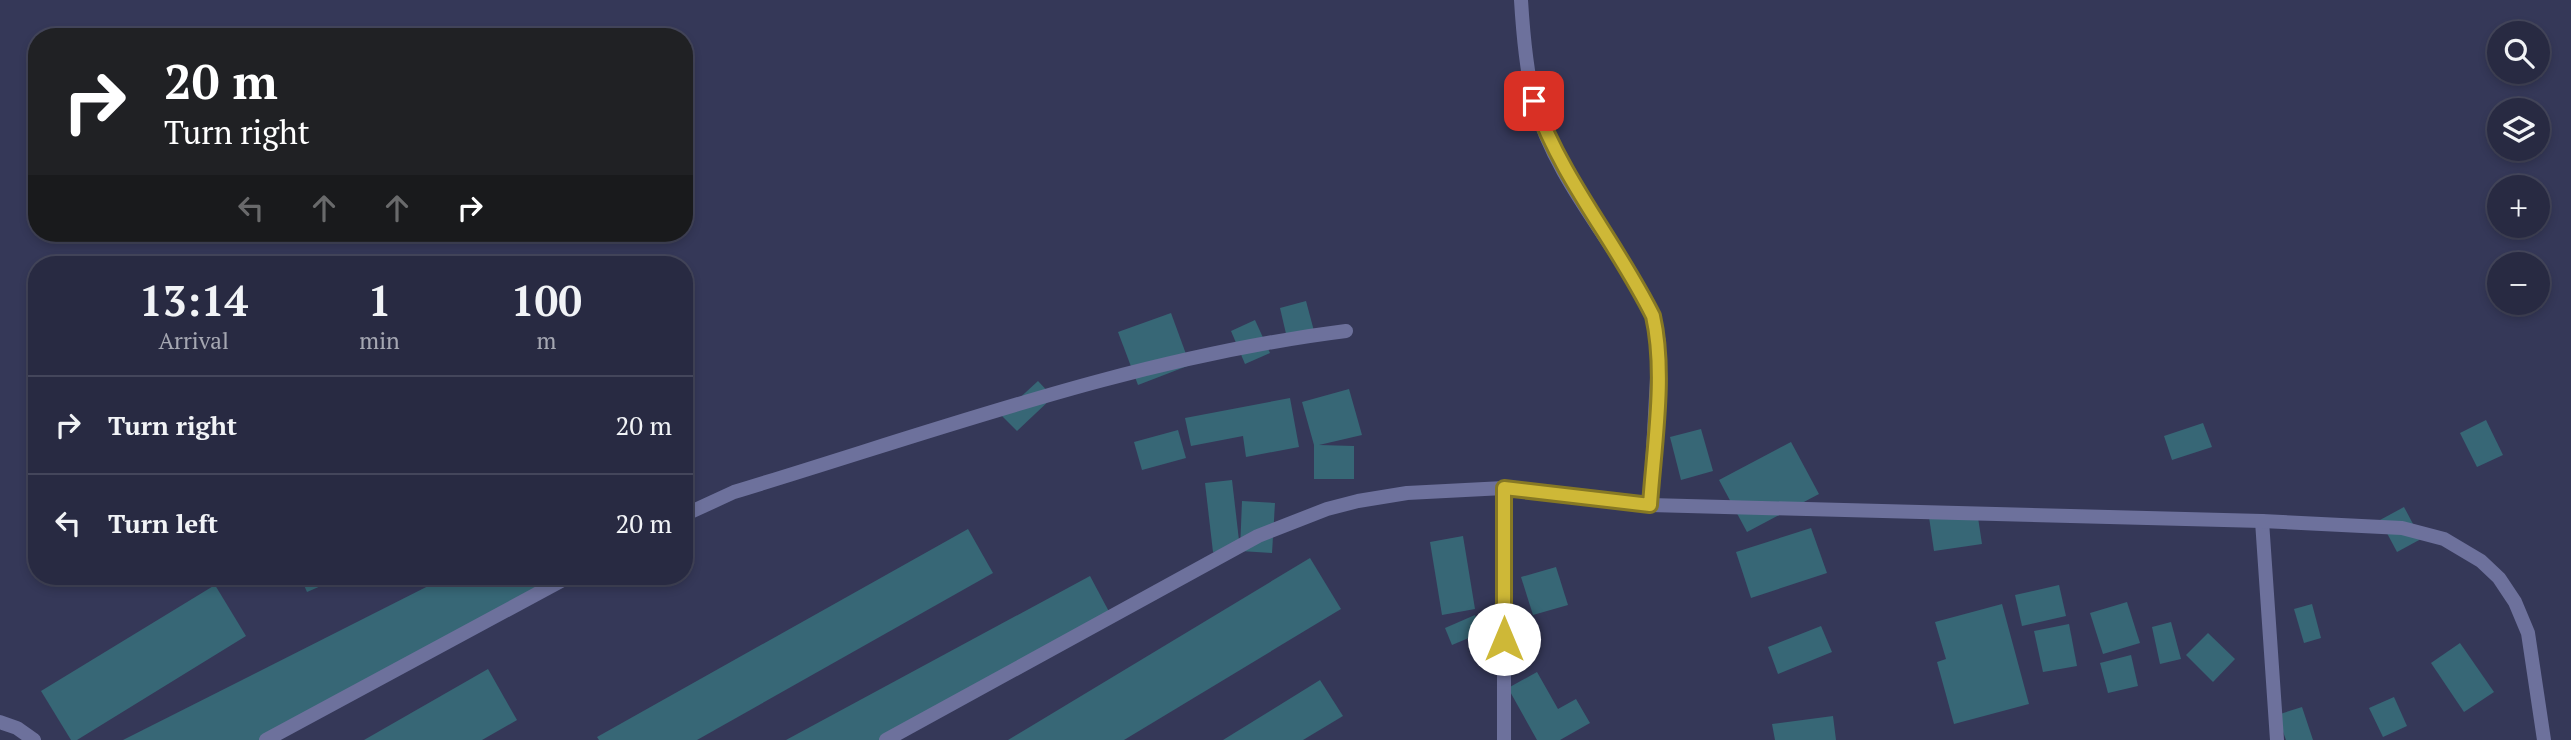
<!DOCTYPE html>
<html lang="en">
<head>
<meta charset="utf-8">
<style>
	:root { --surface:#282a42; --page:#303249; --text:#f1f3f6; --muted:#a5a7b2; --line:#44465b }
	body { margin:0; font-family:"PT Serif",serif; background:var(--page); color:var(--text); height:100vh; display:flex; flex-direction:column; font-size:26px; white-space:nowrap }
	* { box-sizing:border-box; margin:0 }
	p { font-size:23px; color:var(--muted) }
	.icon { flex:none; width:38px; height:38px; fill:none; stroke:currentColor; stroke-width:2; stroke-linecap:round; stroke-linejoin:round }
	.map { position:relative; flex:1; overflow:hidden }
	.details { position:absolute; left:28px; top:256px; width:665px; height:329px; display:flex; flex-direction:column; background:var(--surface); border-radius:28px; box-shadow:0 4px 10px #0003,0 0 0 2px var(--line) }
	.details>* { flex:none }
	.hud { position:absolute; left:28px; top:28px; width:665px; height:214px; border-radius:28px; box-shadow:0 4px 10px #0003,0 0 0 2px var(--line); background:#202124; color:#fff; overflow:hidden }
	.buttons { position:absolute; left:2487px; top:21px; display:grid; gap:14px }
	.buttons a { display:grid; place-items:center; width:63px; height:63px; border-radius:50%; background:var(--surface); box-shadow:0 4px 10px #0003,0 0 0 2px var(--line); font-size:35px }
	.pin { position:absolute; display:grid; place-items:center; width:60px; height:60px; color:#fff; margin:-30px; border-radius:14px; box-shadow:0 4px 10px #0006 }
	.me { position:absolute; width:77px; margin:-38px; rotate:0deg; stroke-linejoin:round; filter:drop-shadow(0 0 5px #0008) }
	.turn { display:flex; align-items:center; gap:24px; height:147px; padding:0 21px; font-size:32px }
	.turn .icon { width:91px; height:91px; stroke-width:2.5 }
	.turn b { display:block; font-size:49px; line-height:60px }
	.lanes { display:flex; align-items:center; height:66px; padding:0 21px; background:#0003; justify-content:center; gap:35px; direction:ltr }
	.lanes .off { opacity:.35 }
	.eta { display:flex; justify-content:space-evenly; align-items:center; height:119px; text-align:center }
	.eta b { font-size:42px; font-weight:700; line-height:49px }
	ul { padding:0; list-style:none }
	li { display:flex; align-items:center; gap:21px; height:98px; padding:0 21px; border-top:2px solid var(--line) }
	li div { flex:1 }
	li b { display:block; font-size:26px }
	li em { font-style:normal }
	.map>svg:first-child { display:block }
</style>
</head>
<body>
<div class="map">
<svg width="2571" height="740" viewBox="0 0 2571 740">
	<rect width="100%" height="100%" fill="#353858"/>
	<g fill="#376776">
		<polygon points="1306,301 1314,331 1287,338 1280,308"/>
		<polygon points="1171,313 1190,365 1138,385 1118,332"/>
		<polygon points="1255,320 1270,353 1245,364 1231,331"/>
		<polygon points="1038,381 1053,397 1017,431 1001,415"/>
		<polygon points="1349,389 1362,435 1319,445 1354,446 1354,479 1314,479 1314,445 1302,402"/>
		<polygon points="1290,398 1299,447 1246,457 1243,436 1191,446 1185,418"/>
		<polygon points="2486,420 2503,455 2477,467 2460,433"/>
		<polygon points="2203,423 2212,447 2172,460 2164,436"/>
		<polygon points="1701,429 1713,471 1681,480 1670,437"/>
		<polygon points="1178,430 1186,458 1142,470 1134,442"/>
		<polygon points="1791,442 1819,494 1747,532 1719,480"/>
		<polygon points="1232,480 1240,549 1213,552 1205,483"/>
		<polygon points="1242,501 1275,503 1272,553 1240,551"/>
		<polygon points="2404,507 2421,539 2397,552 2380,520"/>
		<polygon points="1977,511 1982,544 1934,551 1929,517"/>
		<polygon points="1811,528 1827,573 1751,598 1736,552"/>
		<polygon points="968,529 993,573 697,740 599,740 597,737"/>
		<polygon points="1463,536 1475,609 1442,615 1430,542"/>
		<polygon points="1310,558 1341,609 1124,740 1008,740"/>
		<polygon points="1556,567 1568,605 1533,615 1521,577"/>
		<polygon points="300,576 344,576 307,592"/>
		<polygon points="448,576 572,576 574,580 259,740 123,740"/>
		<polygon points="1090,576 1114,621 894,740 786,740"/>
		<polygon points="215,585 246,636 77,740 71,740 41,691"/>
		<polygon points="2059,585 2066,616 2022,626 2015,595"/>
		<polygon points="2127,602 2140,643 2103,654 2090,613"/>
		<polygon points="2002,604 2029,704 1954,724 1937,662 1946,659 1935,622"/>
		<polygon points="2312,604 2321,638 2304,643 2294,609"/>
		<polygon points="1475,615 1483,632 1452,645 1445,628"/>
		<polygon points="2171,622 2181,659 2160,664 2152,627"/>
		<polygon points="2069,624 2077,666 2043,672 2034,631"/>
		<polygon points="1821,626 1832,652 1778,674 1768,647"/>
		<polygon points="2208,633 2235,659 2213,682 2186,655"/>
		<polygon points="2460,643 2494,692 2464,712 2431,663"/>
		<polygon points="2131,655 2138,686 2108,693 2100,663"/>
		<polygon points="488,669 517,720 482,740 364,740"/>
		<polygon points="1537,672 1558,709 1576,699 1590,723 1560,740 1537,740 1508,688"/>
		<polygon points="1320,680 1343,716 1303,740 1223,740"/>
		<polygon points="2394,697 2407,726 2383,737 2369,708"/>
		<polygon points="2302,707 2313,740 2286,740 2277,715"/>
		<polygon points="1833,716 1836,740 1775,740 1772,724"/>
	</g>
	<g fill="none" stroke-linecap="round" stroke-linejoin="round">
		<g stroke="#6d719c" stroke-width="14">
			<path d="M684,515L734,492C936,431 1136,357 1346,331"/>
			<polyline points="266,740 570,576"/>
			<polyline points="886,740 1258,536 1327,509 1358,501 1407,493 1504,488"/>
		</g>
		<g stroke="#6d719c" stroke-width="14">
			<path d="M1521,0C1523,33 1526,69 1534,101C1555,181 1617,244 1653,316L1659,342L1650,505"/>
			<polyline points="2262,521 2277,740"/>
			<polyline points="0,722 17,728 34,740"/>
			<polyline points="1504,740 1504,488 1650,505 2262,521 2402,528 2444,539 2481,561 2499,578 2515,602 2528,633 2544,740"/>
		</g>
	</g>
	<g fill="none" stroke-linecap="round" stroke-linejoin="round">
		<g stroke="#867824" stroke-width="18">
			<path id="route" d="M1504,639V488L1650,505C1654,446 1666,373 1653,316C1615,240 1564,183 1534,101"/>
		</g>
		<use href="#route" stroke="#ceb837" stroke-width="12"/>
	</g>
</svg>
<div class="buttons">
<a><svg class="icon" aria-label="search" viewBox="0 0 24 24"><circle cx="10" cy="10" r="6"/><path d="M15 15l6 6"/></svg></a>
<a><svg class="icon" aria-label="layers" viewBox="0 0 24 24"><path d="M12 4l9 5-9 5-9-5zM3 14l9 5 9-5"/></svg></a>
<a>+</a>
<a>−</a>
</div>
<div class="pin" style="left:1534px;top:101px;background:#d93025"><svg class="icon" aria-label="arrive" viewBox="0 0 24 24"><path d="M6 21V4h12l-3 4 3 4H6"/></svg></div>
<svg class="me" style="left:1504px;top:639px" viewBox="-20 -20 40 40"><circle r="19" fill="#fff"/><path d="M0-13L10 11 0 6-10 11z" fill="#ceb837"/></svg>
<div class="hud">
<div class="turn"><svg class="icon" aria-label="right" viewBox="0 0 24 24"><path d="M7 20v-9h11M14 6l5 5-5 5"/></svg><div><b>20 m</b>Turn right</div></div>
<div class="lanes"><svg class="icon off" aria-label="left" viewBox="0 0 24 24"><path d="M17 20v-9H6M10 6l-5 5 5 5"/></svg><svg class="icon off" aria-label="ahead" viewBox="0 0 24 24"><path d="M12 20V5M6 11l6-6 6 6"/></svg><svg class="icon off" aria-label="ahead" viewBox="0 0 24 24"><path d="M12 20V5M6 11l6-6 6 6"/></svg><svg class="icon" aria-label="right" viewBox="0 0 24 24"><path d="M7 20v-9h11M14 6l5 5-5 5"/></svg></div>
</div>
<section class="details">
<div class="eta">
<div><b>13:14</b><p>Arrival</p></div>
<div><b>1</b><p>min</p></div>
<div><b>100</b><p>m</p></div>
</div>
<ul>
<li><svg class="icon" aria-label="right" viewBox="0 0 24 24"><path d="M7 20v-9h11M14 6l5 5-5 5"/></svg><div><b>Turn right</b></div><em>20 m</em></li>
<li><svg class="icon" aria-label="left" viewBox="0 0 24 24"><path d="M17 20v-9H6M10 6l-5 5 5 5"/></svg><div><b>Turn left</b></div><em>20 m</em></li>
</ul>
</section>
</div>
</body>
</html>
